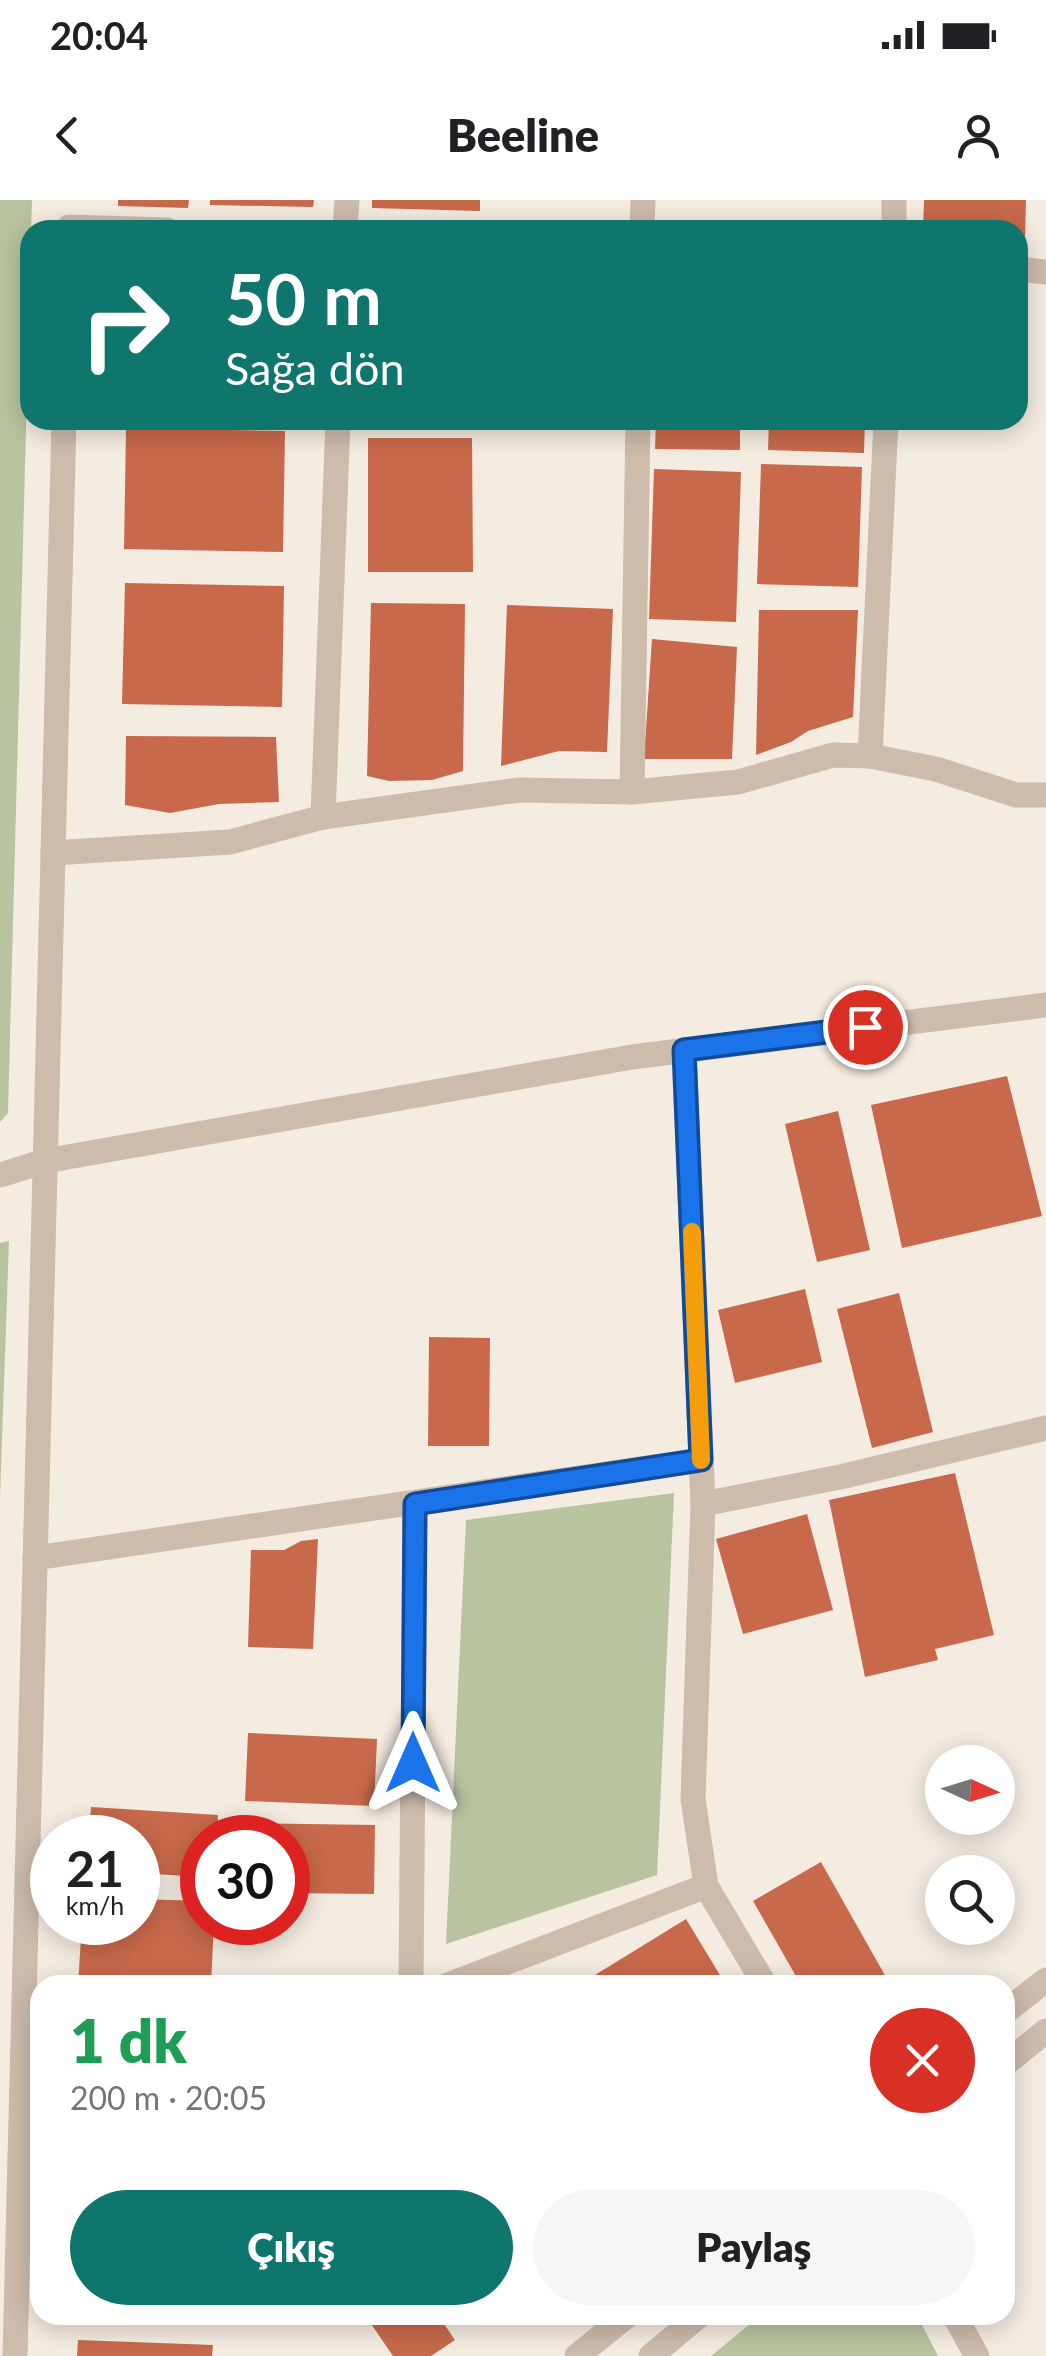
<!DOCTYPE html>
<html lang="tr">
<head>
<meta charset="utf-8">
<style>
	:root { --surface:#fff; --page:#f6f6f6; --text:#202124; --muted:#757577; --accent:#0f766e }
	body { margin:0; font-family:Lato,sans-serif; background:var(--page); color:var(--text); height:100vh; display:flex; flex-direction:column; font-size:38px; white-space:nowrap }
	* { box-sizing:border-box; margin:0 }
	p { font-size:32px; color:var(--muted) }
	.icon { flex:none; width:55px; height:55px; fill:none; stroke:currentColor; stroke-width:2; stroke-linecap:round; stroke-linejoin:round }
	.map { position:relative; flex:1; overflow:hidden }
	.side { position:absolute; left:30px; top:1775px; width:985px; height:350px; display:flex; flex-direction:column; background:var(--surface); border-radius:30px; box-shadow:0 5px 25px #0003 }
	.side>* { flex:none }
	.banner { position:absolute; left:20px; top:20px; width:1008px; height:210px; border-radius:30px; box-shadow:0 5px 25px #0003; background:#0f766e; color:#fff; overflow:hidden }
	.needle { width:65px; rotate:94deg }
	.tools { position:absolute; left:925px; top:1545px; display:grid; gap:20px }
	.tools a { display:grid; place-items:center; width:90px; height:90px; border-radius:50%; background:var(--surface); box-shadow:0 5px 25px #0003; font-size:50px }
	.speed { position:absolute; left:30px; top:1615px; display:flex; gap:20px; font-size:50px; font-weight:700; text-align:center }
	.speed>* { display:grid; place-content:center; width:130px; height:130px; border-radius:50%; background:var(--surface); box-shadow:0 5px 25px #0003; line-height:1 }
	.speed small { font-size:25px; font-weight:400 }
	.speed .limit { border:15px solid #d22; background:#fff; color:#111 }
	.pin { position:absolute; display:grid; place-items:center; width:85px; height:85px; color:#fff; margin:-42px; border:5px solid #fff; border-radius:50%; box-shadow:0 2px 10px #0007 }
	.me { position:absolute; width:110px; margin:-55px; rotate:0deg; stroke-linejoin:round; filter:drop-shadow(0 0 8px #0008) }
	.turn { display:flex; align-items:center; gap:35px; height:210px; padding:0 40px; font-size:45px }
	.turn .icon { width:130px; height:130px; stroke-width:2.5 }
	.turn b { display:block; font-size:70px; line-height:85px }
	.round { display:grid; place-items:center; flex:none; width:105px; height:105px; border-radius:52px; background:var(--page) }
	.overview { display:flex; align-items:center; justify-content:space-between; height:170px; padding:0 40px }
	h1 { font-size:60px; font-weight:800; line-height:75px; color:#1e9e55 }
	.cta { display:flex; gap:20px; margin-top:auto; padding:20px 40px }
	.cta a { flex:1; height:115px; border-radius:60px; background:var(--accent); color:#fff; font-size:40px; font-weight:800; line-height:115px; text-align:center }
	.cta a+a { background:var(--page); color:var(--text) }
	.status { display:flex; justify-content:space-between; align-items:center; height:70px; padding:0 50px; background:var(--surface); direction:ltr }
	.status svg { height:28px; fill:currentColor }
	header { display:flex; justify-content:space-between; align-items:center; height:130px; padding:0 40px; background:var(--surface); font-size:45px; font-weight:800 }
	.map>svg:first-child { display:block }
</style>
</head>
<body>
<div class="status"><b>20:04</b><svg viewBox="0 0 49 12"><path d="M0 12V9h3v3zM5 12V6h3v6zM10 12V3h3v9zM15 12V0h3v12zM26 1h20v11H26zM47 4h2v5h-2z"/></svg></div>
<header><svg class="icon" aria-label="back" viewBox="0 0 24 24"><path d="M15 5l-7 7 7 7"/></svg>Beeline<svg class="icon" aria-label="person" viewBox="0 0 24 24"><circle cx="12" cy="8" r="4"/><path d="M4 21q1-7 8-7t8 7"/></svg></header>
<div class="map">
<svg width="1046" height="2156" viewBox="0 0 1046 2156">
	<rect width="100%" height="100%" fill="#f4ebe1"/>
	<g fill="#b8c4a0">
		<polygon points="0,0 32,0 8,913 0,922"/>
		<polygon points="9,1041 0,1297 0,1043"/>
		<polygon points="674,1293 657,1675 446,1744 466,1320"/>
		<polygon points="761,2115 917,2115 938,2156 711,2156"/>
	</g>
	<g fill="#c8694b">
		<polygon points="118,0 189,0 188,8 118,6"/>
		<polygon points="210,0 314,0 313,7 210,5"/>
		<polygon points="372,0 480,0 480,11 372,8"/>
		<polygon points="924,0 1026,0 1025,39 1018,38 1018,30 923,30"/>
		<polygon points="656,220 740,220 740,250 655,249"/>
		<polygon points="769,220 865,220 864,253 768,250"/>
		<polygon points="126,228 285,231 283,352 124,349"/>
		<polygon points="368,238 472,238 473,372 368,372"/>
		<polygon points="761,264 862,267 858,387 757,384"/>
		<polygon points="654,269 741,272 736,422 649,419"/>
		<polygon points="125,383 284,386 282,507 122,504"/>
		<polygon points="371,403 465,404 463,571 432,580 389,581 367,576"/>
		<polygon points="507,405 613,409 607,552 559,551 501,566"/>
		<polygon points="759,410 858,410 853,517 808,531 791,542 756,555"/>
		<polygon points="652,439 737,447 732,559 644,559"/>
		<polygon points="126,536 276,537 279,602 219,604 170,613 125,605"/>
		<polygon points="1007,876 1042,1016 902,1048 871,905"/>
		<polygon points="838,911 870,1050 817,1062 785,924"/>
		<polygon points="805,1089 822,1162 735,1183 718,1110"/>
		<polygon points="899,1093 933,1232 872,1248 837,1109"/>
		<polygon points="429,1137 490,1138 489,1246 428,1246"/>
		<polygon points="955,1273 994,1435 935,1449 938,1460 865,1477 829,1300"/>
		<polygon points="807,1314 833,1410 743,1434 716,1339"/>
		<polygon points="318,1339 313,1449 248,1447 251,1350 284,1350 301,1341"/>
		<polygon points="248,1533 377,1539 374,1606 245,1601"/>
		<polygon points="91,1607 218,1615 217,1638 202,1638 202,1677 138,1673 138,1638 89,1638"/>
		<polygon points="242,1623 375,1625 374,1694 288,1693 288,1638 241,1638"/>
		<polygon points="821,1662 887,1779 877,1785 801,1785 753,1701"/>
		<polygon points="138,1699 202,1701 202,1722 214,1722 211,1785 78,1785 82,1722 138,1722"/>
		<polygon points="686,1719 726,1785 602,1785 595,1775"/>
		<polygon points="84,2115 219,2115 218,2124 84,2118"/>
		<polygon points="365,2115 438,2115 455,2140 431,2156 393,2156"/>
		<polygon points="78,2140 213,2145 212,2156 77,2156"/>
	</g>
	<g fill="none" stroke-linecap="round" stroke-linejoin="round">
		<g stroke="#cdbbac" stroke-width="25">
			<polyline points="69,27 167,30"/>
			<polyline points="345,30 347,0"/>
			<polyline points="642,30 643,0"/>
			<polyline points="894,30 894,0"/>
			<polyline points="1018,69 1046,72"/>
			<polyline points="870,556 886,220"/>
			<polyline points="632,592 638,220"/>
			<polyline points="323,617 338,220"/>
			<polyline points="53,653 230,642 323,617 519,590 632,592 738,582 833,555 870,556 936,569 1016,595 1046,595"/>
			<polyline points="684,850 703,1304 693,1599 706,1686 765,1785"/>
			<polyline points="0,975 45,961 632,857 1046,805"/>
			<polyline points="703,1304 840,1277 1046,1228"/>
			<polyline points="35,1358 701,1260"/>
			<polyline points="411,1785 415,1304"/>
			<polyline points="448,1785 706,1686"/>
			<polyline points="1005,1812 1046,1780"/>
			<polyline points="1005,1864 1046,1831"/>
			<polyline points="954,2115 977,2156"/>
			<polyline points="15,2156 64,220"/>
			<polyline points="577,2156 628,2115"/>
			<polyline points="651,2156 700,2115"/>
		</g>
	</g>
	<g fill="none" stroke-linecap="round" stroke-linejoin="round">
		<g stroke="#114b97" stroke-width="25">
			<polyline id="route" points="413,1563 415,1304 701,1260 684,850 865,827"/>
		</g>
		<use href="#route" stroke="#1a73e8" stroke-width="18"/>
		<polyline stroke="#f59e0b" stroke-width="18" points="692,1032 701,1260"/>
	</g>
</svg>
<div class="tools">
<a><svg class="needle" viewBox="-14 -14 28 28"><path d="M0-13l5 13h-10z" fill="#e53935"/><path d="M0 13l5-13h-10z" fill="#757577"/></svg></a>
<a><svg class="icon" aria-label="search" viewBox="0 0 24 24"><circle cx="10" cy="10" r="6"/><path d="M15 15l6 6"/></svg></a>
</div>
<div class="speed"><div>21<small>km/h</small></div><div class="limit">30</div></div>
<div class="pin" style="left:865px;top:827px;background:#d93025"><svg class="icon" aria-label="arrive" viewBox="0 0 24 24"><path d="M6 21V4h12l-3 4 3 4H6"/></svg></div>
<svg class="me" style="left:413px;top:1563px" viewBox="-20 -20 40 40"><path d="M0-17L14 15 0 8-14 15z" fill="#1a73e8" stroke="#fff" stroke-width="4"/></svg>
<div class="banner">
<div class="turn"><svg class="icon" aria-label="right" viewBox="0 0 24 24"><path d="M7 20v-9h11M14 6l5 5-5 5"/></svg><div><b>50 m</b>Sağa dön</div></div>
</div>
<section class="side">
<div class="overview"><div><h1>1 dk</h1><p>200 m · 20:05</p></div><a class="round" style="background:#d93025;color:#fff"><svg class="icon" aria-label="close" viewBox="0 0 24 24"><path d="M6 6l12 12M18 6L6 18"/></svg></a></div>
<div class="cta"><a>Çıkış</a><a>Paylaş</a></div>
</section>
</div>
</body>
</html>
